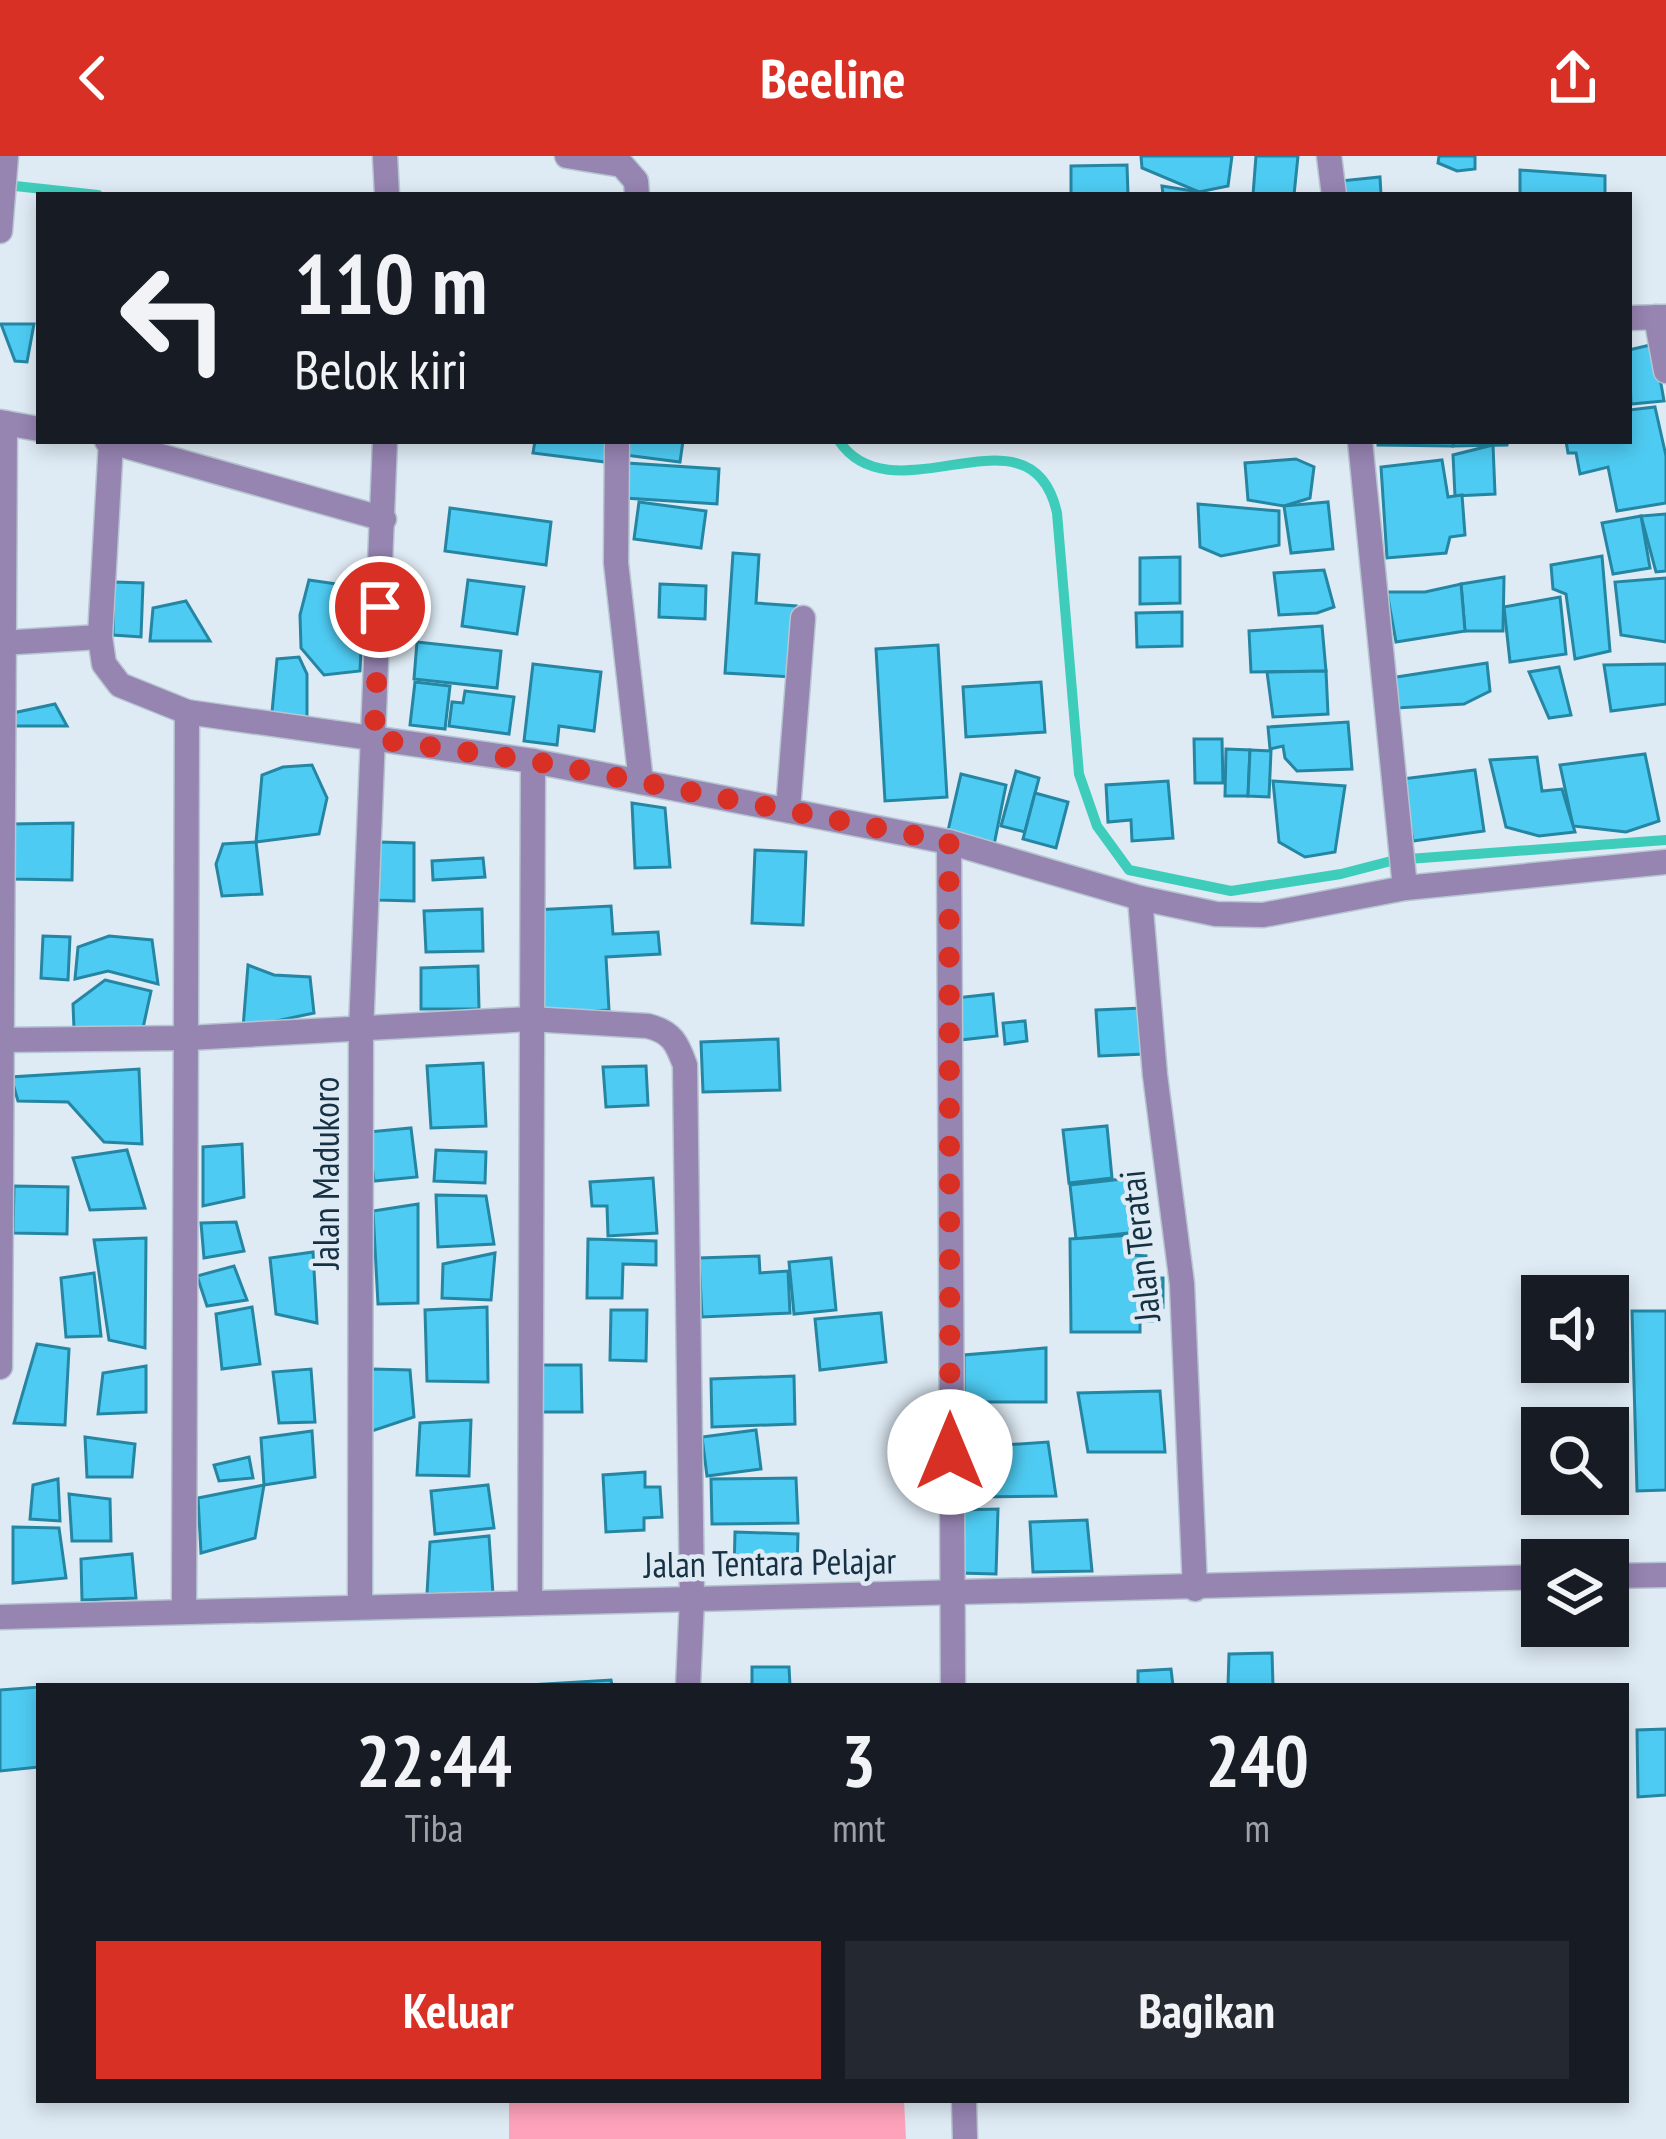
<!DOCTYPE html>
<html lang="id">
<head>
<meta charset="utf-8">
<style>
	:root { --surface:#171b24; --page:#242831; --text:#f1f3f6; --muted:#9ea1a6; --accent:#d93025 }
	body { margin:0; font-family:"PT Sans Narrow",sans-serif; background:var(--page); color:var(--text); height:100vh; display:flex; flex-direction:column; font-size:45px; white-space:nowrap }
	* { box-sizing:border-box; margin:0 }
	p { font-size:39px; color:var(--muted) }
	.icon { flex:none; width:66px; height:66px; fill:none; stroke:currentColor; stroke-width:2; stroke-linecap:round; stroke-linejoin:round }
	.map { position:relative; flex:1; overflow:hidden }
	.sheet { position:absolute; left:36px; top:1527px; width:1593px; height:420px; display:flex; flex-direction:column; background:var(--surface); border-radius:0px; box-shadow:0 6px 18px #0003 }
	.sheet>* { flex:none }
	.banner { position:absolute; left:36px; top:36px; width:1596px; height:252px; border-radius:0px; box-shadow:0 6px 18px #0003; background:#171b24; color:var(--text); overflow:hidden }
	.buttons { position:absolute; left:1521px; top:1119px; display:grid; gap:24px }
	.buttons a { display:grid; place-items:center; width:108px; height:108px; border-radius:0px; background:var(--surface); box-shadow:0 6px 18px #0003; font-size:60px }
	.pin { position:absolute; display:grid; place-items:center; width:102px; height:102px; color:#fff; margin:-51px; border:6px solid #fff; border-radius:50%; box-shadow:0 3px 12px #0007 }
	.me { position:absolute; width:132px; margin:-66px; rotate:0deg; stroke-linejoin:round; filter:drop-shadow(0 0 9px #0008) }
	.turn { display:flex; align-items:center; gap:42px; height:252px; padding:0 60px; font-size:54px }
	.turn .icon { width:156px; height:156px; stroke-width:2.5 }
	.turn b { display:block; font-size:84px; line-height:102px }
	.eta { display:flex; justify-content:space-evenly; align-items:center; height:204px; text-align:center }
	.eta b { font-size:72px; font-weight:700; line-height:84px }
	.button { display:flex; gap:24px; margin-top:auto; padding:24px 60px }
	.button a { flex:1; height:138px; border-radius:0px; background:var(--accent); color:#fff; font-size:48px; font-weight:700; line-height:138px; text-align:center }
	.button a+a { background:var(--page); color:var(--text) }
	header { display:flex; justify-content:space-between; align-items:center; height:156px; padding:0 60px; background:var(--accent); color:#fff; font-size:54px; font-weight:700 }
	.map>svg:first-child { display:block }
</style>
</head>
<body>
<header><svg class="icon" aria-label="back" viewBox="0 0 24 24"><path d="M15 5l-7 7 7 7"/></svg>Beeline<svg class="icon" aria-label="share" viewBox="0 0 24 24"><path d="M12 15V3M7 8l5-5 5 5M5 13v7h14v-7"/></svg></header>
<div class="map">
<svg width="1666" height="1983" viewBox="0 0 1666 1983">
	<rect width="100%" height="100%" fill="#deeaf4"/>
	<polygon fill="#fda2ba" points="509,1944 904,1944 906,1983 509,1983"/>
	<g fill="none" stroke-linecap="round" stroke-linejoin="round">
		<g stroke="#3fcdbb" stroke-width="10">
			<polyline points="6,29 98,39"/>
			<path d="M839,285C894,366 1032,241 1057,357L1079,618L1097,670L1129,714L1231,735L1341,718L1395,704L1666,684"/>
		</g>
	</g>
	<g fill="#4ecbf2" stroke="#2486a3" stroke-width="3">
		<polygon points="1141,0 1232,0 1228,30 1199,36 1142,12"/>
		<polygon points="1256,0 1298,0 1294,39 1253,39"/>
		<polygon points="1439,0 1475,0 1475,13 1457,15 1438,7"/>
		<polygon points="1127,9 1128,39 1071,39 1071,10"/>
		<polygon points="1520,14 1605,20 1605,39 1520,39"/>
		<polygon points="1380,21 1381,39 1341,39 1340,25"/>
		<polygon points="1162,30 1218,39 1163,39"/>
		<polygon points="1,168 34,168 27,206 15,205"/>
		<polygon points="1654,188 1664,245 1631,248 1629,194"/>
		<polygon points="1655,251 1666,300 1666,347 1617,355 1608,311 1580,318 1576,297 1568,297 1566,285 1629,285 1629,254"/>
		<polygon points="535,285 608,285 605,306 533,297"/>
		<polygon points="627,285 683,285 680,306 625,299"/>
		<polygon points="1378,285 1454,285 1453,290 1378,289"/>
		<polygon points="1454,285 1508,285 1507,289 1453,290"/>
		<polygon points="1493,289 1495,338 1455,340 1453,299"/>
		<polygon points="1296,303 1314,311 1310,342 1284,350 1248,344 1245,307"/>
		<polygon points="1442,304 1448,341 1462,339 1465,379 1450,381 1446,397 1387,402 1381,311"/>
		<polygon points="627,307 719,313 717,348 625,342"/>
		<polygon points="639,346 706,355 701,392 634,383"/>
		<polygon points="1328,346 1333,393 1291,397 1284,350"/>
		<polygon points="1198,348 1279,355 1279,389 1221,400 1200,391"/>
		<polygon points="450,352 551,366 546,409 445,395"/>
		<polygon points="1666,358 1666,415 1656,416 1641,360"/>
		<polygon points="1641,360 1650,412 1613,418 1602,367"/>
		<polygon points="733,397 759,399 756,447 796,450 792,521 725,517"/>
		<polygon points="1602,400 1610,495 1575,503 1566,438 1553,433 1551,409"/>
		<polygon points="1180,401 1180,447 1140,448 1140,402"/>
		<polygon points="1324,414 1334,451 1317,457 1279,459 1274,417"/>
		<polygon points="1504,421 1503,475 1465,475 1461,428"/>
		<polygon points="1666,422 1666,486 1621,479 1615,426"/>
		<polygon points="309,424 364,432 360,515 324,519 301,492 300,459"/>
		<polygon points="468,424 524,431 517,478 462,470"/>
		<polygon points="114,426 143,427 141,481 113,479"/>
		<polygon points="660,428 706,430 705,463 659,461"/>
		<polygon points="1461,428 1465,475 1396,486 1387,436 1425,436"/>
		<polygon points="1560,441 1566,498 1510,506 1504,451"/>
		<polygon points="186,445 210,485 150,485 153,452"/>
		<polygon points="1182,456 1182,490 1137,491 1136,457"/>
		<polygon points="1322,470 1326,515 1251,516 1249,475"/>
		<polygon points="417,486 501,495 497,532 414,523"/>
		<polygon points="938,489 947,641 885,645 876,493"/>
		<polygon points="299,501 307,518 307,565 272,556 277,503"/>
		<polygon points="1487,507 1490,535 1464,548 1397,552 1390,522"/>
		<polygon points="533,508 601,516 594,575 559,570 557,589 524,585"/>
		<polygon points="1666,508 1666,548 1611,555 1604,509"/>
		<polygon points="1559,511 1571,559 1549,562 1529,516"/>
		<polygon points="1326,515 1328,558 1273,561 1267,516"/>
		<polygon points="415,526 450,530 445,573 410,569"/>
		<polygon points="1041,526 1045,576 966,581 963,531"/>
		<polygon points="465,535 514,541 509,578 449,570 452,546 463,547"/>
		<polygon points="55,548 67,570 14,570 13,557"/>
		<polygon points="1348,566 1352,613 1297,615 1285,602 1283,590 1270,593 1268,571"/>
		<polygon points="1194,583 1222,583 1223,627 1195,627"/>
		<polygon points="1226,593 1250,594 1248,640 1225,640"/>
		<polygon points="1250,594 1271,595 1269,641 1248,640"/>
		<polygon points="1645,598 1659,665 1626,676 1573,670 1560,609"/>
		<polygon points="1537,601 1542,635 1562,633 1575,676 1539,680 1506,671 1490,604"/>
		<polygon points="312,609 327,642 319,678 256,686 262,619 283,611"/>
		<polygon points="1475,614 1484,675 1413,685 1402,623"/>
		<polygon points="1016,615 1039,622 1025,676 1001,670"/>
		<polygon points="961,618 1006,629 994,689 947,679"/>
		<polygon points="1168,625 1173,682 1132,685 1131,664 1108,666 1106,629"/>
		<polygon points="1273,625 1345,630 1335,696 1305,701 1279,686"/>
		<polygon points="1035,637 1068,646 1056,692 1023,683"/>
		<polygon points="632,647 665,652 670,711 635,712"/>
		<polygon points="73,667 72,724 11,723 12,668"/>
		<polygon points="256,686 262,738 222,740 216,708 223,688"/>
		<polygon points="379,686 414,687 414,745 378,744"/>
		<polygon points="755,694 806,696 803,769 752,767"/>
		<polygon points="483,702 485,721 433,724 432,705"/>
		<polygon points="611,750 613,778 658,776 660,798 606,801 609,854 540,858 534,754"/>
		<polygon points="482,753 483,795 426,796 424,755"/>
		<polygon points="43,780 70,781 68,824 41,822"/>
		<polygon points="109,780 152,784 158,828 108,815 75,823 78,791"/>
		<polygon points="248,809 274,819 310,821 314,857 243,872"/>
		<polygon points="478,810 479,853 421,853 421,812"/>
		<polygon points="105,824 151,835 143,872 74,873 73,848"/>
		<polygon points="993,838 997,880 960,884 955,842"/>
		<polygon points="1142,852 1145,898 1099,900 1096,854"/>
		<polygon points="1025,865 1027,885 1005,888 1003,867"/>
		<polygon points="778,883 780,934 703,936 701,886"/>
		<polygon points="483,907 486,970 431,972 427,910"/>
		<polygon points="646,910 648,949 606,951 603,911"/>
		<polygon points="139,913 142,988 104,986 68,946 18,945 11,921"/>
		<polygon points="1107,970 1112,1022 1069,1027 1063,974"/>
		<polygon points="411,972 417,1021 374,1025 368,976"/>
		<polygon points="242,988 244,1041 203,1050 203,991"/>
		<polygon points="127,994 145,1052 90,1054 73,1002"/>
		<polygon points="436,994 486,996 485,1027 434,1025"/>
		<polygon points="653,1022 657,1077 608,1080 607,1050 592,1050 590,1026"/>
		<polygon points="1131,1022 1137,1076 1076,1083 1070,1029"/>
		<polygon points="14,1030 68,1031 67,1078 13,1077"/>
		<polygon points="436,1039 486,1040 494,1088 438,1091"/>
		<polygon points="418,1048 418,1147 378,1148 373,1055"/>
		<polygon points="236,1066 244,1095 204,1102 201,1067"/>
		<polygon points="1134,1079 1133,1099 1146,1100 1146,1122 1163,1122 1163,1151 1154,1150 1154,1165 1140,1165 1140,1176 1071,1176 1070,1083"/>
		<polygon points="146,1082 145,1192 109,1184 94,1084"/>
		<polygon points="588,1083 656,1085 656,1109 623,1108 622,1142 587,1142"/>
		<polygon points="313,1096 317,1167 276,1158 270,1102"/>
		<polygon points="495,1097 491,1144 442,1142 443,1108"/>
		<polygon points="759,1100 760,1117 788,1115 790,1157 702,1161 699,1102"/>
		<polygon points="831,1102 836,1154 794,1158 789,1106"/>
		<polygon points="234,1110 247,1144 207,1150 197,1120"/>
		<polygon points="94,1117 101,1180 66,1181 61,1122"/>
		<polygon points="252,1151 260,1208 222,1213 216,1158"/>
		<polygon points="487,1151 488,1226 427,1225 425,1154"/>
		<polygon points="611,1154 647,1154 646,1205 610,1204"/>
		<polygon points="1632,1155 1666,1155 1666,1334 1637,1335"/>
		<polygon points="881,1157 886,1206 820,1214 815,1163"/>
		<polygon points="37,1188 69,1193 65,1269 14,1267"/>
		<polygon points="1046,1192 1046,1246 964,1246 964,1199"/>
		<polygon points="539,1209 581,1209 582,1256 540,1256"/>
		<polygon points="146,1210 146,1256 98,1258 103,1217"/>
		<polygon points="311,1213 315,1266 279,1267 273,1216"/>
		<polygon points="372,1213 410,1214 414,1261 372,1275"/>
		<polygon points="794,1220 795,1268 712,1271 711,1223"/>
		<polygon points="1160,1235 1165,1296 1088,1296 1078,1237"/>
		<polygon points="471,1264 469,1320 417,1319 420,1267"/>
		<polygon points="756,1274 761,1313 707,1320 702,1281"/>
		<polygon points="312,1275 315,1321 264,1329 261,1282"/>
		<polygon points="85,1281 135,1288 132,1321 87,1321"/>
		<polygon points="1048,1286 1056,1340 968,1341 963,1292"/>
		<polygon points="249,1301 253,1322 219,1325 214,1309"/>
		<polygon points="645,1316 645,1331 660,1331 662,1361 644,1362 644,1374 606,1376 603,1319"/>
		<polygon points="796,1322 798,1367 712,1368 711,1323"/>
		<polygon points="58,1323 60,1365 30,1363 33,1329"/>
		<polygon points="264,1329 255,1382 201,1397 198,1342"/>
		<polygon points="488,1329 494,1372 435,1378 431,1335"/>
		<polygon points="69,1338 110,1343 111,1385 72,1385"/>
		<polygon points="998,1353 996,1418 958,1417 958,1354"/>
		<polygon points="1087,1364 1092,1415 1033,1416 1030,1366"/>
		<polygon points="13,1371 59,1372 66,1422 13,1427"/>
		<polygon points="735,1376 798,1378 797,1418 734,1417"/>
		<polygon points="489,1380 493,1438 427,1438 430,1386"/>
		<polygon points="132,1398 136,1442 82,1444 81,1403"/>
		<polygon points="1272,1497 1273,1530 1228,1530 1229,1498"/>
		<polygon points="752,1511 789,1511 790,1530 752,1530"/>
		<polygon points="1171,1513 1173,1530 1138,1530 1138,1515"/>
		<polygon points="611,1524 612,1530 512,1530"/>
		<polygon points="39,1531 39,1611 0,1615 0,1534"/>
		<polygon points="1666,1573 1666,1639 1638,1641 1637,1574"/>
	</g>
	<g fill="none" stroke-linecap="round" stroke-linejoin="round">
		<g stroke="#b6c5d1" stroke-width="27">
			<g id="street">
				<polyline points="385,0 387,39"/>
				<polyline points="567,0 622,9 636,25 637,39"/>
				<polyline points="1329,0 1334,39"/>
				<polyline points="0,75 6,0"/>
				<polyline points="1656,161 1666,215"/>
				<polyline points="1629,162 1666,161"/>
				<polyline points="0,266 39,273"/>
				<polyline points="107,285 111,286 100,481 104,508 120,529 187,556 533,605 949,686 953,1530"/>
				<polyline points="617,285 616,407 641,626"/>
				<polyline points="1360,285 1405,732"/>
				<polyline points="111,286 384,363"/>
				<polyline points="0,487 100,481"/>
				<polyline points="788,654 803,462"/>
				<polyline points="949,686 1140,742 1216,758 1263,759 1405,732 1666,706"/>
				<polyline points="1140,742 1155,919 1182,1128 1195,1433"/>
				<path d="M0,884L188,882L530,863L648,870C672,876 677,887 685,909L692,1444L688,1530"/>
				<polyline points="0,1211 5,267"/>
				<polyline points="1608,1420 1666,1419"/>
				<polyline points="530,1447 533,605"/>
				<polyline points="360,1451 361,875 385,285"/>
				<polyline points="184,1455 187,556"/>
				<polyline points="0,1461 1542,1421"/>
				<polyline points="964,1944 965,1983"/>
			</g>
		</g>
		<use href="#street" stroke="#9684b1" stroke-width="24"/>
	</g>
	<g fill="none" stroke-linecap="round" stroke-linejoin="round">
		<polyline stroke="#d93025" stroke-width="21" stroke-dasharray="0 37.8" points="380,451 374,583 533,605 949,686 950,1296"/>
	</g>
	<g text-anchor="middle" dominant-baseline="central" stroke-width="9" stroke-linejoin="round" paint-order="stroke">
		<g font-size="36" fill="#163144" stroke="#deeaf4">
			<text transform="translate(325 1017) rotate(-90)">Jalan Madukoro</text>
			<text transform="translate(1139 1090) rotate(-96)">Jalan Teratai</text>
			<text transform="translate(770 1406) rotate(-1)">Jalan Tentara Pelajar</text>
		</g>
	</g>
</svg>
<div class="buttons">
<a><svg class="icon" aria-label="sound" viewBox="0 0 24 24"><path d="M4 9h4l5-4v14l-5-4H4zM17 9q2 3 0 6"/></svg></a>
<a><svg class="icon" aria-label="search" viewBox="0 0 24 24"><circle cx="10" cy="10" r="6"/><path d="M15 15l6 6"/></svg></a>
<a><svg class="icon" aria-label="layers" viewBox="0 0 24 24"><path d="M12 4l9 5-9 5-9-5zM3 14l9 5 9-5"/></svg></a>
</div>
<div class="pin" style="left:380px;top:451px;background:#d93025"><svg class="icon" aria-label="arrive" viewBox="0 0 24 24"><path d="M6 21V4h12l-3 4 3 4H6"/></svg></div>
<svg class="me" style="left:950px;top:1296px" viewBox="-20 -20 40 40"><circle r="19" fill="#fff"/><path d="M0-13L10 11 0 6-10 11z" fill="#d93025"/></svg>
<div class="banner">
<div class="turn"><svg class="icon" aria-label="left" viewBox="0 0 24 24"><path d="M17 20v-9H6M10 6l-5 5 5 5"/></svg><div><b>110 m</b>Belok kiri</div></div>
</div>
<section class="sheet">
<div class="eta">
<div><b>22:44</b><p>Tiba</p></div>
<div><b>3</b><p>mnt</p></div>
<div><b>240</b><p>m</p></div>
</div>
<div class="button"><a>Keluar</a><a>Bagikan</a></div>
</section>
</div>
</body>
</html>
